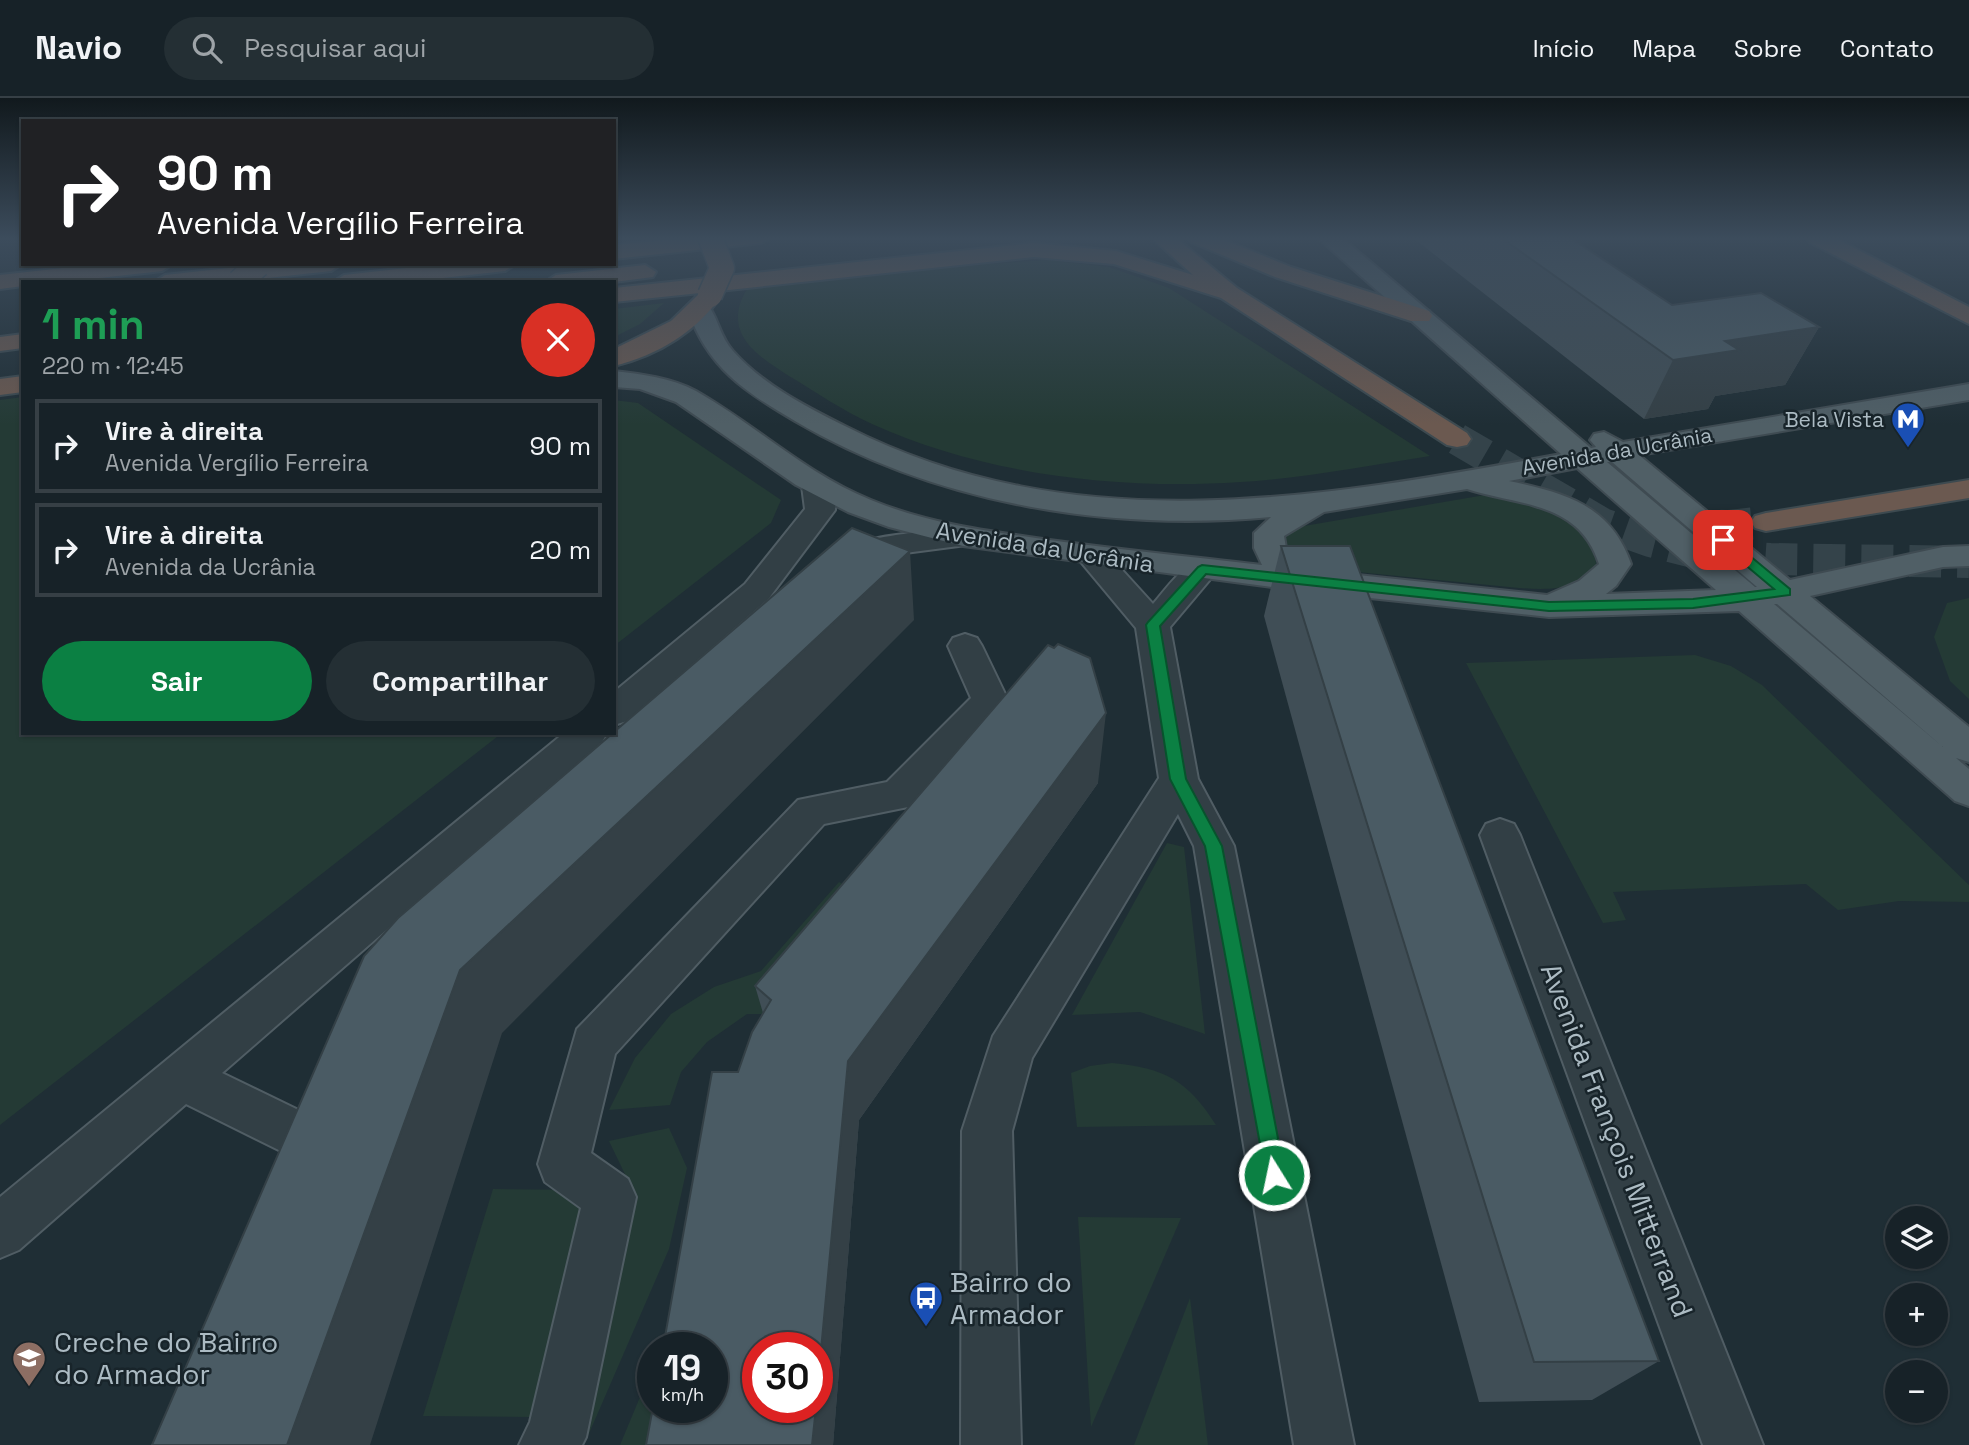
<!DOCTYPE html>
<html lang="pt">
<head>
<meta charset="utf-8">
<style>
	:root { --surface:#172228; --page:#242f34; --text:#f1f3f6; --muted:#9ea4a8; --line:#363f45; --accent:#0b8043 }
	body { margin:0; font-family:"Space Grotesk",sans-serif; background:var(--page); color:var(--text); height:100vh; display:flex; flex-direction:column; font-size:26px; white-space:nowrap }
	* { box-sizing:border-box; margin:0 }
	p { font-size:23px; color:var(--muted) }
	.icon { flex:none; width:38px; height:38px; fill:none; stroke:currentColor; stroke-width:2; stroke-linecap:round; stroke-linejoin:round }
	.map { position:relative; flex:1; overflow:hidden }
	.sheet { position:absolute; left:21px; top:182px; width:595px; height:455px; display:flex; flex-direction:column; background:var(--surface); border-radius:0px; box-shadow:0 2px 5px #0004,0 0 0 2px var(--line) }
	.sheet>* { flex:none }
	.hud { position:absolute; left:21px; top:21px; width:595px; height:147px; border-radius:0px; box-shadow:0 2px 5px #0004,0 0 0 2px var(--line); background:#202124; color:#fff; overflow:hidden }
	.buttons { position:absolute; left:1885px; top:1108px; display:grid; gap:14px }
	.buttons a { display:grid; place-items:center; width:63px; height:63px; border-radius:50%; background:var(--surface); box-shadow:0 2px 5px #0004,0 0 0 2px var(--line); font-size:35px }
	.speed { position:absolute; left:637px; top:1234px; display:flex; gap:14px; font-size:35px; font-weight:700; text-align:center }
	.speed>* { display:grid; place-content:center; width:91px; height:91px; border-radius:50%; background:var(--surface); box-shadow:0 2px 5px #0004,0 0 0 2px var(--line); line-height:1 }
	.speed small { font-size:18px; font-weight:400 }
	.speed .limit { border:10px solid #d22; background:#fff; color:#111 }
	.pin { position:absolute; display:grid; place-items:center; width:60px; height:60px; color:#fff; margin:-30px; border-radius:14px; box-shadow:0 4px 10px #0006 }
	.me { position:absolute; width:77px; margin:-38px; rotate:350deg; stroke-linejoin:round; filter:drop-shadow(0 0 5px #0008) }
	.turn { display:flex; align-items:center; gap:24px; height:147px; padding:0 21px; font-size:32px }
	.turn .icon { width:91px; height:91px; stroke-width:2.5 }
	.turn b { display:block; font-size:49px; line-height:60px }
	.round { display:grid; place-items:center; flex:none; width:74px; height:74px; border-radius:37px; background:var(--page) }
	.headline { display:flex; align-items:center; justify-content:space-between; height:119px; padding:0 21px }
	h1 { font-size:42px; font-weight:600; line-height:52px; color:#1e9e55 }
	.cta { display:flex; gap:14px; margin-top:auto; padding:14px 21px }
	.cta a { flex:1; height:80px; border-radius:42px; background:var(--accent); color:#fff; font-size:28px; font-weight:600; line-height:80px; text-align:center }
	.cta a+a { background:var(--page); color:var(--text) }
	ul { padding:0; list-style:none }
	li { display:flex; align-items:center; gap:21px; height:94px; margin:0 14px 10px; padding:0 7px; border:4px solid var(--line); border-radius:0px }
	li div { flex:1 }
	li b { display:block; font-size:26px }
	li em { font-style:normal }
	header { display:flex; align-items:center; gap:42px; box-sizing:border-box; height:98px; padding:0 35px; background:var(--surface); border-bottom:2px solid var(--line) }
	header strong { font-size:33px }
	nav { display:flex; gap:38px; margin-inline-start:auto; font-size:24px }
	.search { width:490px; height:63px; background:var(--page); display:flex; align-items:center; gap:18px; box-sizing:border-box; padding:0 24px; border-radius:38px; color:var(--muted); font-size:26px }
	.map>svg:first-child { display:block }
</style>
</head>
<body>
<header>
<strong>Navio</strong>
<div class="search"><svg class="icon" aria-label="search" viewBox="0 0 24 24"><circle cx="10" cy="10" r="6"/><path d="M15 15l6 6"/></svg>Pesquisar aqui</div>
<nav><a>Início</a><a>Mapa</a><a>Sobre</a><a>Contato</a></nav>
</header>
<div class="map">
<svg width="1969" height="1347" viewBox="0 0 1969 1347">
	<rect width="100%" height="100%" fill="#1f2e35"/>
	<g fill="#243a35">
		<path d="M1047,162L1109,169L1169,190L1430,358C1367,368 1304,380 1241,384C1118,392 985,377 872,326C843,313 816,294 789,278C756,257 721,234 747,191L941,169Z"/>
		<polygon points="664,205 640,226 614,239 614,211"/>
		<polygon points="23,299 23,635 502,635 0,1027 0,302"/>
		<polygon points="614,302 638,305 781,402 771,425 614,548"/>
		<path d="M1485,397C1527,398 1596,416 1596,468C1575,493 1550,492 1519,490L1337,472L1287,454L1283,442L1286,437L1304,428Z"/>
		<polygon points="1969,500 1969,601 1950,583 1934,539 1947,505"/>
		<polygon points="1695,557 1731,568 1762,587 1969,787 1969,804 1899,803 1838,812 1806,786 1613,794 1626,822 1603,825 1466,565"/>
		<polygon points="1167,745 1184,749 1205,936 1140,914 1072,917"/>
		<polygon points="839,784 872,803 788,916 747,916 707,944 681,974 670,1007 609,1012 635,960 671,916 714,889 761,873"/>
		<path d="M1112,965C1165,970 1187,982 1216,1027L1077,1029L1071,975L1090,968Z"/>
		<polygon points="669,1030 687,1070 669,1151 584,1347 575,1347 635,1097 609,1043"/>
		<polygon points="493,1091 586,1092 530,1319 423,1318"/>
		<polygon points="1078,1119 1181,1120 1091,1329"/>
		<polygon points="1190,1200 1208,1347 1134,1347"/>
		<polygon points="653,1268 653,1309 670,1309 664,1347 620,1347"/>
	</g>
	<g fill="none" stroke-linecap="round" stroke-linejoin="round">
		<g stroke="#34434a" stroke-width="32" stroke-dasharray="32 16" stroke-linecap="butt">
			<polyline points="1457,341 1603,426 1650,443 1701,456 1770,461 1969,464"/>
			<polyline points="1672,426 1729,428 1766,424"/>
		</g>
		<g stroke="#505d64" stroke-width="4">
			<g id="minor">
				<path d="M817,379L827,382C834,392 836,400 835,412L769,500L627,623L614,627V594L745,486L805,411L802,388L807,382Z"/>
				<path d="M963,430L974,432L979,439L974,446L882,458L844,470L833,467L828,460C843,438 935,433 963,430Z"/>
				<path d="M1092,448L1103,451L1153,506C1170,487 1186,458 1213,465L1218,472L1170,529L1198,681L1234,748L1354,1347H1294L1194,748L1178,716L1032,960L1012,1033L1021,1347H961L962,1033L993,938L1159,680L1136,530L1076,458L1081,451Z"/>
				<polygon points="965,536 977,540 982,548 1008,602 1003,611 913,708 824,726 615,956 591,1055 628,1081 636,1099 586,1339 582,1347 519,1347 530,1324 581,1110 545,1084 538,1066 577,931 798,702 887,684 971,600 948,548 953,540"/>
				<polygon points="564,635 607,635 602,644 222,975 319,1022 326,1039 319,1056 301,1063 186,1006 19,1152 0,1160 0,1099"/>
				<polygon points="1500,721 1514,726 1520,737 1763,1347 1703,1347 1480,737 1486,726"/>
			</g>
		</g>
		<g stroke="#3f4b52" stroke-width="4">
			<path id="major" d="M1317,139H1341L1591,350L1596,349L1590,342L1594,336L1604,334L1623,344L1969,286V302L1639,357L1790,482L1943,449L1969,448V468L1943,469L1810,498L1969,629V664L1956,660L1969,671V708L1955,703L1739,513L1549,519L1294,492L963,448L889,429L848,414L796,387L676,304L640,291L614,289V273C641,276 672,280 696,293C756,327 806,376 871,402C924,424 980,432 1036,440C1111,451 1186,458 1262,467L1254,450V435L1271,419C1109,434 936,406 795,323C745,294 707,269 688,212L692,207H708C719,222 720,239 733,253C763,287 807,309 847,329C1075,445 1321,400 1561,356ZM1607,364H1612L1757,489H1755ZM1577,370L1716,492L1606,496L1616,488L1631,466C1611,407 1565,395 1509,383ZM1467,391C1519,408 1579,403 1599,466L1579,483L1547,497L1301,471L1287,456L1284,438L1324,414ZM1774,506H1777L1943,649Z"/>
		</g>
		<g stroke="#3d4a50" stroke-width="4">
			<g id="highway">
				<polygon points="699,139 772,139 761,145 614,161 614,147"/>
				<path d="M1151,139H1175L1237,190L1467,335L1471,341L1467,347L1457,349L1447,347L1221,200L1114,166L1034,159L719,193L722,197C696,234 658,257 614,268V251L671,223L700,195L614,204V190L1034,145L1116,153L1193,177Z"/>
				<polygon points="1188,139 1217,139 1291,169 1429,213 1432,218 1429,223 1411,223 1275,179 1191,144"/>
				<polygon points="1806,139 1833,139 1969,209 1969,226 1809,144"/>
				<polygon points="99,166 173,166 162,173 64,184 23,184 23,188 0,191 0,177"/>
				<polygon points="266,166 342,166 331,173 230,184 154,184 165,177"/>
				<polygon points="442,166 516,166 505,173 407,184 333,184 344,177"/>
				<polygon points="645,167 656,174 653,179 614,184 545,184 556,177"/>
				<polygon points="23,236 23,250 0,253 0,239"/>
				<polygon points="23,278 23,294 0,297 0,281"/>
				<polygon points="1969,382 1969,400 1766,433 1755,430 1751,424 1755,418 1766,415"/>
			</g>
		</g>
		<use href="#minor" fill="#323f45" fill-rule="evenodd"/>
		<use href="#major" fill="#505f66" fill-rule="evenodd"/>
		<use href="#highway" fill="#6b5950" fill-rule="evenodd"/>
		<g stroke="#3d4a50" stroke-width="27" stroke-linecap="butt">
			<g id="highway-bridge">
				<polyline points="710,139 722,170 710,197"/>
				<polyline points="239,184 258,167"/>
			</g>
		</g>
		<use href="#highway-bridge" stroke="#6b5950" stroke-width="24"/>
	</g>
	<g fill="#404e56">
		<polygon points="1412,139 1569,139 1672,207 1819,229 1785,287 1715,298 1708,311 1644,321"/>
		<polygon points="1281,448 1659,1263 1592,1302 1479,1304 1264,518"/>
		<polygon points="1054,550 1098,685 859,1022 833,1347 646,1347 738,974 763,915 755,888"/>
	</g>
	<g fill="#344046">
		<polygon points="1819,229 1785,287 1715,298 1708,311 1644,321 1673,262 1725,243"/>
		<polygon points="910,453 914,522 502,935 370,1347 287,1347 460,872"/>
		<polygon points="1106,615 1098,685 859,1022 833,1347 812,1347 816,1309 817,1309 817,1295 848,963"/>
	</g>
	<g fill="#4a5b64" stroke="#344046" stroke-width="2">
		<polygon points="1500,139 1569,139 1672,207 1761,195 1819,229 1725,243 1739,252 1673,262"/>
		<polygon points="852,430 910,453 460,872 287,1347 152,1347 364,858 398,820 613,635 614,635 614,634"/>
		<polygon points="1281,448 1350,448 1659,1263 1534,1264"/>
		<polygon points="1058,546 1090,560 1106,615 848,963 817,1295 817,1250 758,1250 758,1309 816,1309 812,1347 646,1347 653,1309 712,1309 712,1250 663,1250 712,974 738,974 752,934 771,902 755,888 1048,547 1054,550"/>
	</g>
	<linearGradient id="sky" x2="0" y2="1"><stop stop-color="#11191d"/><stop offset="0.43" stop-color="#3c4c5c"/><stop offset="1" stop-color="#3c4c5c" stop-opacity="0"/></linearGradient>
	<rect width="1969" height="327" fill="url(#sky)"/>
	<polygon fill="#0b8043" stroke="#07532c" stroke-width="2" points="1718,439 1727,439 1790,491 1790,497 1693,510 1549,513 1206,476 1160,528 1186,681 1222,748 1285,1077 1282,1084 1274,1087 1267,1084 1205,748 1170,681 1146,527 1148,524 1198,469 1202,467 1549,504 1693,501 1774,491 1718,444"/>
	<defs>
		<g id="metro-pin" transform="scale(1.75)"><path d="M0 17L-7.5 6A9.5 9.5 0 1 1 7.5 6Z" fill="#1a4fb4" stroke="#18242a"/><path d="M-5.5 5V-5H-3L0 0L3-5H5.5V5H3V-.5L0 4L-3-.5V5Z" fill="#fff"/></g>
		<g id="bus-pin" transform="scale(1.75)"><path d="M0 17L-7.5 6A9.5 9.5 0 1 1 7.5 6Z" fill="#1a4fb4" stroke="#18242a"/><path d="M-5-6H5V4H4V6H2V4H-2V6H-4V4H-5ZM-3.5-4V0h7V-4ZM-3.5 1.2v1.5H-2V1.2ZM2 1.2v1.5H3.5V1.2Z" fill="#fff"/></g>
		<g id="school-pin" transform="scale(1.75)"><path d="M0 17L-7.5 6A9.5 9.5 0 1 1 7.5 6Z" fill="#8d6e63" stroke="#18242a"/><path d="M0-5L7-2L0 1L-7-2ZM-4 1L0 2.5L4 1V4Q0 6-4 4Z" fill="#fff"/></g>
	</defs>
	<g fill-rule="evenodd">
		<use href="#metro-pin" x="1908" y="321"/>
		<use href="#bus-pin" x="926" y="1200"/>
		<use href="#school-pin" x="29" y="1260"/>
	</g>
	<g text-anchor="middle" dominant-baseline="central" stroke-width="5" stroke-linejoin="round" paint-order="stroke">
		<g font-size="21" fill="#acbbc3" stroke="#18242a" text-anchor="end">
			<text x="1884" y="321">Bela Vista</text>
		</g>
		<g font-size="21" fill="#acbbc3" stroke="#18242a">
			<text transform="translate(1617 353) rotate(-10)">Avenida da Ucrânia</text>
		</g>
		<g font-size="24" fill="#acbbc3" stroke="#18242a">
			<text transform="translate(1045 449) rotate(9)">Avenida da Ucrânia</text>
		</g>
		<g font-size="28" fill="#acbbc3" stroke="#18242a">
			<text transform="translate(1617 1042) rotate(69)">Avenida François Mitterrand</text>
		</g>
		<g font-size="28" fill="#acbbc3" stroke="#18242a" text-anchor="start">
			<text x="950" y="1184">Bairro do<tspan x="950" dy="32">Armador</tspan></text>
			<text x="54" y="1244">Creche do Bairro<tspan x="54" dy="32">do Armador</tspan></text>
		</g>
	</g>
</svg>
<div class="buttons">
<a><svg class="icon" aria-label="layers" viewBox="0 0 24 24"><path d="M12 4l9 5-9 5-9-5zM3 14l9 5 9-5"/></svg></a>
<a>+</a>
<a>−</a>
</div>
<div class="speed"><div>19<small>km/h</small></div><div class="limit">30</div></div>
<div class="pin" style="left:1723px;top:442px;background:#d93025"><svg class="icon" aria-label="arrive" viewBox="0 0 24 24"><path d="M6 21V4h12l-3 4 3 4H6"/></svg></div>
<svg class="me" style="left:1274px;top:1077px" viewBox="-20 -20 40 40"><circle r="17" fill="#0b8043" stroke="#fff" stroke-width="3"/><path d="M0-11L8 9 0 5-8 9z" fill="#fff"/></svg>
<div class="hud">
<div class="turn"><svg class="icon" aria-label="right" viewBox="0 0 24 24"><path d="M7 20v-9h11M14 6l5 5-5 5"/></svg><div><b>90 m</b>Avenida Vergílio Ferreira</div></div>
</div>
<section class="sheet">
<div class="headline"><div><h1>1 min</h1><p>220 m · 12:45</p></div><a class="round" style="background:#d93025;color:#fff"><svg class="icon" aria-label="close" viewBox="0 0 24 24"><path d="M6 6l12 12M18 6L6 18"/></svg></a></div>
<ul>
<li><svg class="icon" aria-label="right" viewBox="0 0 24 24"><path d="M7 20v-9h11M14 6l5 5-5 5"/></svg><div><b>Vire à direita</b><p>Avenida Vergílio Ferreira</p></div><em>90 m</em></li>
<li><svg class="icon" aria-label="right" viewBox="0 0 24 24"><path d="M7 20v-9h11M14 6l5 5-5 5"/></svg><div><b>Vire à direita</b><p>Avenida da Ucrânia</p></div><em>20 m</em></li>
</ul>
<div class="cta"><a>Sair</a><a>Compartilhar</a></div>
</section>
</div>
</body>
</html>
